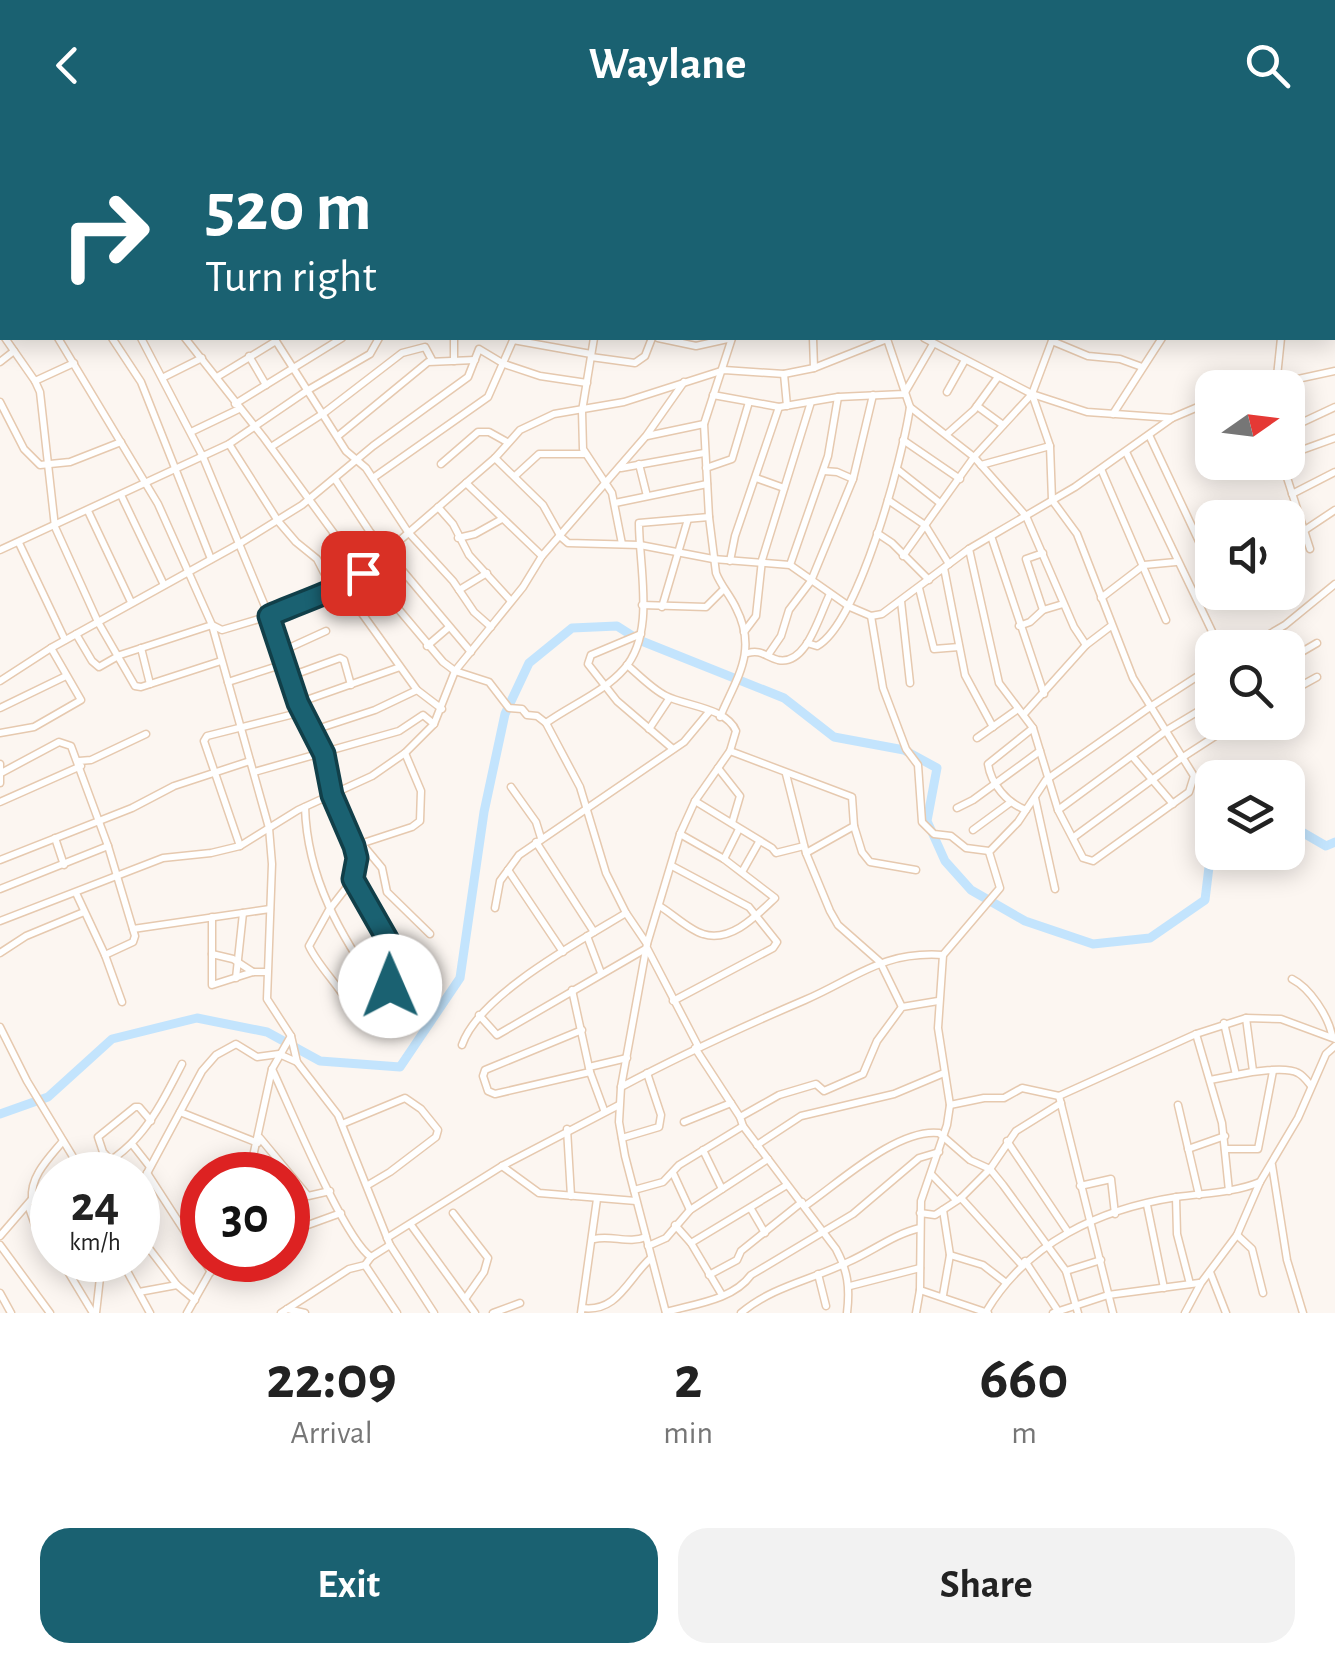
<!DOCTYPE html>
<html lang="en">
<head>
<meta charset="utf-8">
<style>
	:root { --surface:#fff; --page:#f2f2f2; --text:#222; --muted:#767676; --accent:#1a6171 }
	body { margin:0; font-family:"Alegreya Sans",sans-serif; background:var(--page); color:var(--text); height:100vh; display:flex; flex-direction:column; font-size:38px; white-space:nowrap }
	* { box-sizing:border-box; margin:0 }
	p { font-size:32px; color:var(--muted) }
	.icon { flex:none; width:55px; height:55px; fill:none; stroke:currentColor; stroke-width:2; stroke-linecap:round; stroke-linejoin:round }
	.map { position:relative; height:1183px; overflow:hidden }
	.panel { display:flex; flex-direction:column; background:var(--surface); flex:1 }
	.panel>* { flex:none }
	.top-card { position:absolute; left:0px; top:0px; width:1335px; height:210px; box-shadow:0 5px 25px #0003; background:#1a6171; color:#fff; overflow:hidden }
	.needle { width:65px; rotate:76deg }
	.fabs { position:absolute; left:1195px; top:240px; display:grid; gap:20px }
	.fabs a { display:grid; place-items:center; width:110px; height:110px; border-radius:20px; background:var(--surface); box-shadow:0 5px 25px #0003; font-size:50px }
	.speed { position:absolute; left:30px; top:1022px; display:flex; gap:20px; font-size:50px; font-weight:700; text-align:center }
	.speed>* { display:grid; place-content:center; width:130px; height:130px; border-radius:50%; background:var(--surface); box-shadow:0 5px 25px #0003; line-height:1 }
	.speed small { font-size:25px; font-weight:400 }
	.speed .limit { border:15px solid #d22; background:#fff; color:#111 }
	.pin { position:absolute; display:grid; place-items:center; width:85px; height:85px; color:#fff; margin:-42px; border-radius:20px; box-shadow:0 5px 15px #0006 }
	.me { position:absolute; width:110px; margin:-55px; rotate:359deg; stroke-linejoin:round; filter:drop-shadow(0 0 8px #0008) }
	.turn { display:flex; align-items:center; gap:35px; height:210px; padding:0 40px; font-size:45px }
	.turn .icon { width:130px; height:130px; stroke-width:2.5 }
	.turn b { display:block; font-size:70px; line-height:85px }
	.eta { display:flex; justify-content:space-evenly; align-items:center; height:170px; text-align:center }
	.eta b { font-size:60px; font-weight:700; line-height:70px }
	.action { display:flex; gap:20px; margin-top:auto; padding:20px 40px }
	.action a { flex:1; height:115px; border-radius:30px; background:var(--accent); color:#fff; font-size:40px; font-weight:700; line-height:115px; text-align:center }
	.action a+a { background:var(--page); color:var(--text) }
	header { display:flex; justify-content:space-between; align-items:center; height:130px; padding:0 40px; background:var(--accent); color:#fff; font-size:45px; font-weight:700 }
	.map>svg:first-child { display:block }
</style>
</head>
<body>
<header><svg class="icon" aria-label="back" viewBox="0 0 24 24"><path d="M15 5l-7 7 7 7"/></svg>Waylane<svg class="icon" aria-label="search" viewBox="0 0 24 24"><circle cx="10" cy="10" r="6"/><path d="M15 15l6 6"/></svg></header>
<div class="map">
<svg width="1335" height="1183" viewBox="0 0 1335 1183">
	<rect width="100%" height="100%" fill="#fcf6f1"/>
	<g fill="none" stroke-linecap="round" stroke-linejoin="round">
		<g stroke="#c3e4fd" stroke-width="9">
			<polyline points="1288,694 1326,716 1335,712"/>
			<polyline points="0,984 48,967 112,909 197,888 267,902 320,931 400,937 460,848 484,682 505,584 529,533 572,498 617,496 639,510 784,568 834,607 904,620 937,638 927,691 945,731 971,760 1025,791 1093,814 1150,808 1205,770 1212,712"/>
		</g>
		<g stroke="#e6c9af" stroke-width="9">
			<g id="minor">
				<polyline points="29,0 30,2"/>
				<polyline points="67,0 68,2"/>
				<polyline points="111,0 111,2"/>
				<polyline points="243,0 244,2"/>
				<polyline points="273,0 274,2"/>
				<polyline points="307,0 308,2"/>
				<polyline points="336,0 337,2"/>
				<polyline points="366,0 366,2"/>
				<polyline points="425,0 426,2"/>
				<polyline points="457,0 458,2"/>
				<polyline points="482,0 483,2"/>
				<polyline points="600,0 601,2"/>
				<polyline points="637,0 641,2"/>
				<polyline points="665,0 666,2"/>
				<polyline points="868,0 870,2"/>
				<polyline points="942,0 943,2"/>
				<polyline points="1012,0 1013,2"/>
				<polyline points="1067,0 1068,2"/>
				<polyline points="1150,0 1151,2"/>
				<polyline points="205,2 210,0"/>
				<polyline points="571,2 574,0"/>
				<polyline points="687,2 689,0"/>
				<polyline points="730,2 732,0"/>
				<polyline points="767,2 769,0"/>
				<polyline points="804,2 806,0"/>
				<polyline points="842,2 844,0"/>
				<polyline points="882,2 885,0"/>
				<polyline points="968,2 971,0"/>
				<polyline points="1304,2 1306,0"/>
				<polyline points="1332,66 1335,60"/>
				<polyline points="0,77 2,95"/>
				<polyline points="1332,100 1335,101"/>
				<polyline points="0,120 2,120"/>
				<polyline points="0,200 2,204"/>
				<polyline points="5,208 35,251 40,262 55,397 98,492 135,556 141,557 221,531"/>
				<polyline points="58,208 158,374 212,495 269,698 272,734 267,869 291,906 297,932 338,985 390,1115 434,1183"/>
				<polyline points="112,208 141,252 211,429"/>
				<path d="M141,208L203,327L269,486L298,573L324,624L332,665L354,716L357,728L353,749L329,780L309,816C318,836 338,854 350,876L386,860L399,834L395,819L353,749"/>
				<polyline points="185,208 264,308 363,443 395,475 443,532 455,541 489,552 509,578 522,579 527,585 537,586 546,593 580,657 606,743 626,783 647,814"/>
				<polyline points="274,208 346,321 366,338 408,402 453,451 474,482 491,497"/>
				<polyline points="454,208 454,231"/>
				<polyline points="594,208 582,281 583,319 612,363 622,414"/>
				<polyline points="658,208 696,216 732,208"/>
				<polyline points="813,208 814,238"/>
				<polyline points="924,208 1032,264 1087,282 1172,288 1212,271"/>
				<polyline points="887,209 910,277 974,327 1026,386 1074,497 1086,515"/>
				<polyline points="513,210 591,224"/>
				<polyline points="1052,211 1088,226 1120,229 1142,237"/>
				<polyline points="249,226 266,255"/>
				<polyline points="591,227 635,233 645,226 652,208"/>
				<polyline points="0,232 14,221"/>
				<polyline points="784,244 787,276"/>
				<polyline points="164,247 202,228"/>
				<polyline points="217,247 276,211"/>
				<polyline points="35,251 74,233"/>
				<polyline points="1276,256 1281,208"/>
				<polyline points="1256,258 1335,241"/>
				<polyline points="947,262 965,230"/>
				<polyline points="713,265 779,277 838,267 904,264 933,214"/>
				<polyline points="0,272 24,319 40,335 70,332 121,312"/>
				<polyline points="235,274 342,208"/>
				<polyline points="977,276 1003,295"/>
				<polyline points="1113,284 1162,208"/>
				<polyline points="1288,299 1335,277"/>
				<polyline points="191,302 239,279"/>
				<polyline points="947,304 974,280 998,247"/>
				<polyline points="1149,305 1212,439"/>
				<polyline points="338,306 428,232 475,230"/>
				<polyline points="647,306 704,294"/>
				<polyline points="903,310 960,349"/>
				<polyline points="229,314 278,391 296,412 317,429 332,458"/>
				<polyline points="271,317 324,283 402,223 425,217 432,230"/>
				<polyline points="1126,322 1220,518"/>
				<polyline points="1288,325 1335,308"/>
				<polyline points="495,328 543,375 561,407 568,413 640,415 713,429 790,435 850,477 871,486 882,484 969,419 1075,357 1172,288"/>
				<polyline points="1282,332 1310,419"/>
				<polyline points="441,334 478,302 489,302 507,312"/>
				<polyline points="639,334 647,366"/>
				<polyline points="981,335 1050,316"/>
				<polyline points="621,338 704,323"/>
				<polyline points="706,338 732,329 749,272"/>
				<polyline points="897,339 940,373"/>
				<polyline points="1101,339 1166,490"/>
				<polyline points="824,341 837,342 853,349"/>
				<polyline points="515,346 539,324 585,324"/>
				<polyline points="373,348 488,267 514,208"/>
				<polyline points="756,348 784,358"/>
				<polyline points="335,349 370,402 471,522"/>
				<polyline points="466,353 542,426"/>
				<polyline points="1292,364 1335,342"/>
				<polyline points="121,365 164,455"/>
				<polyline points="888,370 925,395 949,434"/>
				<polyline points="615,373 707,354"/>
				<polyline points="438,377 453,394 469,425 511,471"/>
				<polyline points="88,381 131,472"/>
				<polyline points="1305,400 1335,380"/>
				<polyline points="877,403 892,413 929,450"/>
				<polyline points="991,406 1044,564"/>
				<polyline points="458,408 475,404 502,389"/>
				<polyline points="19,413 65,510"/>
				<polyline points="969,419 999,553 1033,598 1058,680 1083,728 1093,731 1189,662 1194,646 1133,548 1077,404 1052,370 1050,316 1032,264"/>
				<polyline points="0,420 229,314 308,260 370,224 379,208"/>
				<polyline points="903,426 974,327 1032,264 1053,208"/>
				<polyline points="730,431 735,406 779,277"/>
				<polyline points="790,435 828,326 838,267"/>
				<polyline points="944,438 965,545 993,597"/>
				<polyline points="343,457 417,560 442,579"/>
				<polyline points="919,458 934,519 959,517"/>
				<polyline points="459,460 487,443"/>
				<polyline points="1101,468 1144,435 1176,432"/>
				<polyline points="901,471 910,553"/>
				<polyline points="642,475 706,477 723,460"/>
				<polyline points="662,477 688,389"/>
				<polyline points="1043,480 1026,429 1043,423"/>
				<polyline points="871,486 883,558 906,619 918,635 922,692 934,704 951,706 966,718 989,721"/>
				<polyline points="1019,496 1030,492 1043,480 1063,474"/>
				<polyline points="744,502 756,486 762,430 811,272"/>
				<polyline points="76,504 92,531 99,537 120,525 212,495 222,500 269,486 354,450 495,328 520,300 554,284 624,272 724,240 784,244 814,238 887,209"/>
				<polyline points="641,504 591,525 588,534 617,571 673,619"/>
				<path d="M807,513L817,516C859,493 903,326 910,277"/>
				<polyline points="427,516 448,498"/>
				<polyline points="141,518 150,554"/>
				<polyline points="1246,518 1285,495 1335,454"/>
				<polyline points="280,522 326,501"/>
				<path d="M748,523C761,519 766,527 778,530C807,536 819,485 830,464"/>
				<polyline points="768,525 781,506 789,480 811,451 853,349 873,265"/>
				<polyline points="1288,530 1317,513"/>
				<path d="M627,535C639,545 652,559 666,566C686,576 727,578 736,601L730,621L695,671L680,704L647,814L621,957L619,992L625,1026L666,1183"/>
				<polyline points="288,547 340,528 344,530 351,555"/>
				<polyline points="0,551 51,518 239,414 302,375 373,316 468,247 479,219 504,234 540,246 587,253"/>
				<polyline points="228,552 284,534"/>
				<polyline points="1288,563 1317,547"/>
				<polyline points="298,573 400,537"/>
				<polyline points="0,578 66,546"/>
				<polyline points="1024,584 1086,515 1111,496"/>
				<path d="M720,587C737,547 758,521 736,478C730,465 721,456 716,443L709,387L704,294L732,208"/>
				<path d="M546,593C571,575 604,562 624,539C656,503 639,438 639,393L709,387"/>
				<polyline points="649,599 669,569"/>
				<polyline points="314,600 375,580 417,560"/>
				<polyline points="0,603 34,597 81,570 51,518"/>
				<polyline points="977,608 1018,579"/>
				<polyline points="730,621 852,667 854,696 806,723"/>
				<polyline points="1132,626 1173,674"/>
				<polyline points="79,631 91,630 146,604"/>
				<polyline points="0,634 0,653"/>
				<polyline points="718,638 740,666 732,693"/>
				<polyline points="254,642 399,601 423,585 434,594"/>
				<polyline points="1,643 59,612 71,616 108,716 135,806 133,812 105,825"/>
				<polyline points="786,644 806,723 830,781 838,795 880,832 902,877"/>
				<polyline points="511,657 536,692 541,708"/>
				<polyline points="1035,668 1055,759"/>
				<polyline points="695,671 772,718 776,723 804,716"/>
				<polyline points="0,672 81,636"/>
				<path d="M305,677C307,748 341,807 381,863"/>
				<polyline points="957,678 973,670 1040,621"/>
				<path d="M1026,680C1007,673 991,654 988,634L1033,598"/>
				<polyline points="1058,680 1167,600 1212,573"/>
				<polyline points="854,696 862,722 870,732 916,740"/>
				<polyline points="973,700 1011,672"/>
				<polyline points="1074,707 1183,627 1237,592"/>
				<polyline points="55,708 64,735"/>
				<polyline points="536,712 594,802"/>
				<polyline points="362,714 382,738 387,762 430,804"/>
				<polyline points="240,716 204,611 207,606 302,582"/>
				<polyline points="354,716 412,697 420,691 421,661 405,623"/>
				<polyline points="724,729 739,699"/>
				<polyline points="0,730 132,678 174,656 250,631"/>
				<polyline points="672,736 749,777 777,812 773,818 673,871"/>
				<polyline points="508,740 563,822"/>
				<polyline points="742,742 759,712"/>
				<polyline points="0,759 108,716"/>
				<polyline points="76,763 105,825 122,872"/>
				<path d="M661,777C674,785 689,800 703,804C731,813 757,785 775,768L724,729L680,704"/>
				<polyline points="495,778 500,751 519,725 684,612 709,582"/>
				<polyline points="212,787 212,855 253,842 267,842"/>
				<polyline points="0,791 163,728 211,723 240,716 298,680 372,646 405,623 434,594 455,541 523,457 542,426 646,306 684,252"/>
				<polyline points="133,799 270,779"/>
				<polyline points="587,806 601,843"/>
				<polyline points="0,823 26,806 84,782"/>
				<polyline points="212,824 233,829 253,842"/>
				<polyline points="236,848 243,783"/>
				<path d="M1292,849C1310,858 1328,886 1332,905"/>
				<polyline points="572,860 590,942 604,980"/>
				<polyline points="479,885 497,905 647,818 698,916"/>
				<polyline points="1246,888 1253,941"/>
				<polyline points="0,897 27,951 84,1045"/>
				<polyline points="582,900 485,940 483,946 488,961 495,964 590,942"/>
				<polyline points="1196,904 1222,993 1229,1061"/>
				<path d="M462,915C479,865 580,811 626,783"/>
				<path d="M695,918L740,987L743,996L836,1119C848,1141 850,1158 847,1183"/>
				<polyline points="589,937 627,928"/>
				<path d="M272,939C289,975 344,1109 371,1127"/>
				<path d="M1236,945C1250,942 1286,936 1298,943C1304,946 1307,951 1311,956"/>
				<polyline points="1210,950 1236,945 1224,893"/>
				<path d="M621,957C681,925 742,897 805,870C856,848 882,821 943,825"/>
				<polyline points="1059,966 1113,1183"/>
				<polyline points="950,975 984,968 1004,968 1022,958 1059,966 1196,904 1246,888 1281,889 1335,909"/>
				<polyline points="1178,975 1199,1065"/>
				<polyline points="180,982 258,1013"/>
				<polyline points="740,987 779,965 816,954 824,961 863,944 877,911 902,877 938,871"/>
				<polyline points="684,992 731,973"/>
				<polyline points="342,994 405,968 421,979 438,1000 436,1007 390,1042 368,1055"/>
				<polyline points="567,999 571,1066"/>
				<polyline points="260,1008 308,1066 330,1061"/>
				<polyline points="622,1008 659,997 661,985 647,943"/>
				<polyline points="1007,1011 1068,1102"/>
				<polyline points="132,1014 150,1037"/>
				<polyline points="757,1015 801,986 894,964 944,943"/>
				<polyline points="1188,1019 1225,1006"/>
				<polyline points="1225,1019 1258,1019 1273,941"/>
				<polyline points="703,1020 722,1059"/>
				<polyline points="1272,1035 1287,1130 1303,1183"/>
				<polyline points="502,1036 539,1063 636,1071"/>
				<polyline points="147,1043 211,1142"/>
				<polyline points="673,1043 690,1080"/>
				<path d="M85,1045C139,1020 156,984 182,934"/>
				<polyline points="124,1045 103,1022 98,1007 135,977 139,977 151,991"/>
				<polyline points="249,1045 272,939 291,906"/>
				<polyline points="932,1045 956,1070"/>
				<polyline points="1080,1056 1111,1049 1115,1084"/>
				<polyline points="138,1060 202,941 216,925 236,914 257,927 279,924 297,932"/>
				<polyline points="634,1060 663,1052 679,1035 743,996"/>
				<polyline points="1176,1067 1177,1104 1190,1154"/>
				<polyline points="961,1068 1021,1134"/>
				<path d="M32,1069C30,1046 49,1028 63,1011"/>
				<polyline points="28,1075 35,1095 52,1119"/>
				<polyline points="1147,1075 1164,1158"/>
				<path d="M805,1076C839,1053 897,998 939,1003L970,1030L990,1039L1003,1055L1066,1141L1078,1183"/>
				<polyline points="751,1079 765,1103"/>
				<polyline points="453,1083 488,1128 484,1142 465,1169"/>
				<polyline points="920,1083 935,1085 961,1068 990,1039 1016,1001 1061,973"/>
				<polyline points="411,1095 475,1183"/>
				<polyline points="675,1095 691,1113 722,1165"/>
				<polyline points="294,1100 341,1083"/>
				<polyline points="138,1104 177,1155 195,1170"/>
				<polyline points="1237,1105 1252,1119 1263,1163"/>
				<polyline points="0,1106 32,1069 52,1056"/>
				<polyline points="387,1108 502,1036 619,975"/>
				<path d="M594,1109C612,1105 629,1114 646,1107"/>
				<polyline points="691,1113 787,1055"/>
				<polyline points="0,1115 50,1183"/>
				<polyline points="648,1116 666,1108 690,1080 768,1029"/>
				<polyline points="950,1125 983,1135 1005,1152"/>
				<polyline points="61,1130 93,1183"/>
				<polyline points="121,1130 150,1183"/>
				<polyline points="1025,1131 1058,1181"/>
				<polyline points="365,1135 397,1183"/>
				<polyline points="1066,1141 1101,1130"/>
				<polyline points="1210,1142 1226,1183"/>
				<polyline points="818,1144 826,1176"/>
				<polyline points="709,1145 737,1130 741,1121 802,1072"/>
				<polyline points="850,1156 920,1138"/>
				<polyline points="920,1160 988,1183"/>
				<polyline points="139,1162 177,1155"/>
				<polyline points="0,1163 11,1183"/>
				<polyline points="943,1165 950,1125 943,1080"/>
				<path d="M582,1178C618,1183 628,1148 651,1128"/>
				<polyline points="287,1179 305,1183"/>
				<path d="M666,1182C694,1174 733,1170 751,1145L853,1084L919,1028L939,1022"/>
				<path d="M986,1182C1027,1113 1099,1079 1177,1067C1205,1063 1233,1063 1260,1052"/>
				<polyline points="96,1183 102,1130"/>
				<polyline points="187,1183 217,1130"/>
				<polyline points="281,1183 349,1139 365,1135 371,1127 390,1115"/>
				<polyline points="493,1183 520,1173"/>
				<polyline points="581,1183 597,1069"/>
				<path d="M741,1183C773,1156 812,1150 848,1132C873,1121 894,1104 920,1098"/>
				<polyline points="916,1183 920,1160 921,1071 947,995 950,975 938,898 943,825 1000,758 989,722 1018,692 1046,650 1150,577 1212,537"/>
				<polyline points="1053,1183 1108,1165 1199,1153"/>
				<polyline points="1185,1183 1201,1153 1237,1105 1260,1052 1298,988 1326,924 1335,916"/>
			</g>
		</g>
		<use href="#minor" stroke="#fff" stroke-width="6"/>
	</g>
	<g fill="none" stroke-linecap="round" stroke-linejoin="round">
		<g stroke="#113f49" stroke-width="25">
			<path id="route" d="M363,443C343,459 295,474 269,486L298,573L324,624L332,665L354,716L357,728L353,749L398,828V842L390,856"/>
		</g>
		<use href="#route" stroke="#1a6171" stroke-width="18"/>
	</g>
</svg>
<div class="fabs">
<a><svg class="needle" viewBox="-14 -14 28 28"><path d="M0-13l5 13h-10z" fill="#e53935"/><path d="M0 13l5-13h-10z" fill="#767676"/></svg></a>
<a><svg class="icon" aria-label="sound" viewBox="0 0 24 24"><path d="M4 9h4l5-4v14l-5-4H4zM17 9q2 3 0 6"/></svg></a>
<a><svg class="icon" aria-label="search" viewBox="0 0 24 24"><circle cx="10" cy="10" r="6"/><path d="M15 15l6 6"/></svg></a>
<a><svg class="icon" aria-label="layers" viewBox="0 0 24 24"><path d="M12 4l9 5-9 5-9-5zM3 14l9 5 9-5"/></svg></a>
</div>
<div class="speed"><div>24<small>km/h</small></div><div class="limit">30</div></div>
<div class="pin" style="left:363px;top:443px;background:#d93025"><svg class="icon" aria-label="arrive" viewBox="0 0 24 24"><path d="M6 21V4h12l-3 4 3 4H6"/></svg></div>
<svg class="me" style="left:390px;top:856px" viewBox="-20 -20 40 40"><circle r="19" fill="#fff"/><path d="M0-13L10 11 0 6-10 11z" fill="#1a6171"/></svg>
<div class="top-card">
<div class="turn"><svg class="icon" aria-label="right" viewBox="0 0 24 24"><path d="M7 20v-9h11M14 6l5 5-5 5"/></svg><div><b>520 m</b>Turn right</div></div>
</div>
</div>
<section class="panel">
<div class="eta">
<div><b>22:09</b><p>Arrival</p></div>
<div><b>2</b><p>min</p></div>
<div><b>660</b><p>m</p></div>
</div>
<div class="action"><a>Exit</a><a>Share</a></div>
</section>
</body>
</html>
